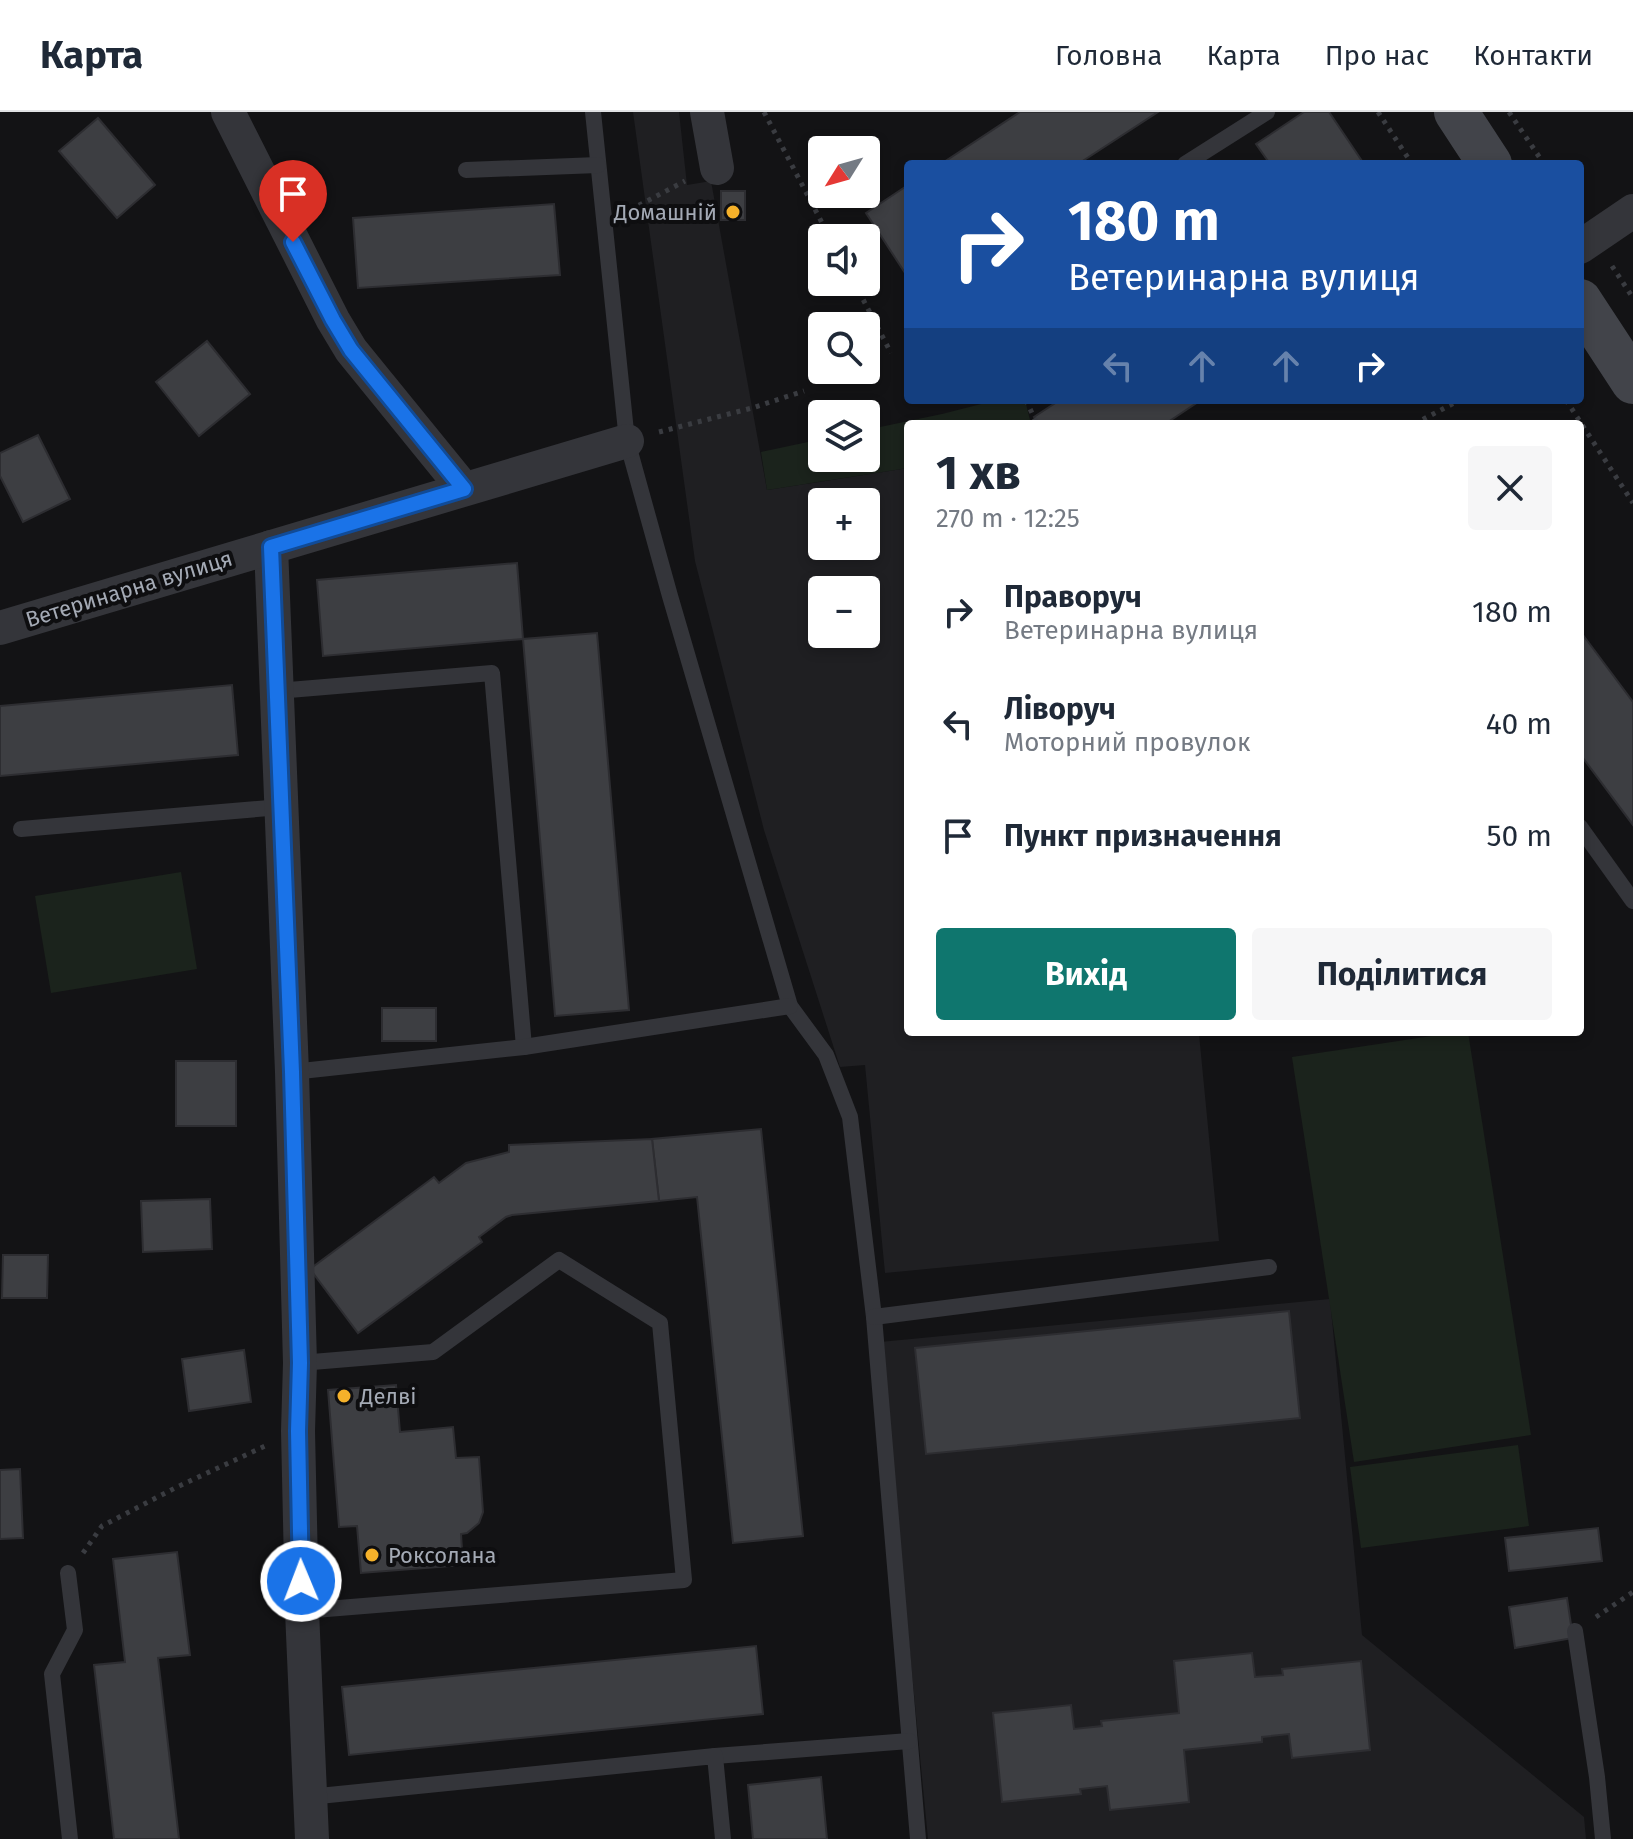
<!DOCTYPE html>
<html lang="uk">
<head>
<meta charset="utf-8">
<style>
	:root { --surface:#fff; --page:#f6f6f7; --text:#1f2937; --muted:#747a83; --line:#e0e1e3; --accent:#0f766e }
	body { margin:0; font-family:"Fira Sans",sans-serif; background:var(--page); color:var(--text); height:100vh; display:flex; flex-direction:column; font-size:30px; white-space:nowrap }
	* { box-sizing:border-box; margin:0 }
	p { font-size:26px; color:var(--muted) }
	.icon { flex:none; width:44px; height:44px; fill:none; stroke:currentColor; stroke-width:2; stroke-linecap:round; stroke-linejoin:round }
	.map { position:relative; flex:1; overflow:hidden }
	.sheet { position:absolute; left:904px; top:308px; width:680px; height:616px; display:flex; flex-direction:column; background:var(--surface); border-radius:8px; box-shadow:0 4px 12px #0003 }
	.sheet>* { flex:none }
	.top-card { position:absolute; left:904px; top:48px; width:680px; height:244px; border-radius:8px; box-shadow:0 4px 12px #0003; background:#1a4fa0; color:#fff; overflow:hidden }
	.needle { width:52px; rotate:233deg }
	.controls { position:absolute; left:808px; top:24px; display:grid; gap:16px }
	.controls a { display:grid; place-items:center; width:72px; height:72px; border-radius:8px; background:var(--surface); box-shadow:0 4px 12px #0003; font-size:40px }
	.pin { position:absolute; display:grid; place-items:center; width:68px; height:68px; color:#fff; margin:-82px -34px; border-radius:50% 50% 50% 0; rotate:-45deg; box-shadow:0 0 8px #0007 }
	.pin .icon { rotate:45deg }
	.me { position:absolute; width:88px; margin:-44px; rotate:359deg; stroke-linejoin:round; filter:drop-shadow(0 0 6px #0008) }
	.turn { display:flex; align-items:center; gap:28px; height:168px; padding:0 32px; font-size:36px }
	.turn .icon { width:104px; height:104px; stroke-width:2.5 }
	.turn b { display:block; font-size:56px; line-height:68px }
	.lanes { display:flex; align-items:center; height:76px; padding:0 32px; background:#0003; justify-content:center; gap:40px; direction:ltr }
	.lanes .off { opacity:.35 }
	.round { display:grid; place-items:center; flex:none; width:84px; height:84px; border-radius:8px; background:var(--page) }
	.summary { display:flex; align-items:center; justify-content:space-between; height:136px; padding:0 32px }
	h1 { font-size:48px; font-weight:700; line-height:60px }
	.action { display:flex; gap:16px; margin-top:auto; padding:16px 32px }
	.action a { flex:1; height:92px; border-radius:8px; background:var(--accent); color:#fff; font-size:32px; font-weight:700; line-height:92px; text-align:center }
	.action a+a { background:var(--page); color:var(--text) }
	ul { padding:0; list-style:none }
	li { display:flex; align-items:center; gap:24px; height:112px; padding:0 32px }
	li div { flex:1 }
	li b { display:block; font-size:30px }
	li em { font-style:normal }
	header { display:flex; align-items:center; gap:48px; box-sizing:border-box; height:112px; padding:0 40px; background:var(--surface); border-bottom:2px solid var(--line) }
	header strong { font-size:38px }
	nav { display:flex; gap:44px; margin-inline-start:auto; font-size:28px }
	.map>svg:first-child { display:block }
</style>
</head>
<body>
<header>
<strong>Карта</strong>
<nav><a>Головна</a><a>Карта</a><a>Про нас</a><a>Контакти</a></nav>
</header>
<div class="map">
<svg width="1633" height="1727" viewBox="0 0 1633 1727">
	<rect width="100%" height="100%" fill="#131315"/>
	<g fill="#1f1f22" fill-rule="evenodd">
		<path d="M633,0H679L687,73L711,69L767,378L908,356V920H1209L1199,922L1219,1129L885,1161L865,953L840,955L764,718L695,449ZM822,390H866V434H822ZM822,478H866V522H822Z"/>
		<polygon points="1330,1187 1362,1523 1584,1705 1586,1727 928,1727 880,1230"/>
	</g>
	<g fill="#1b231c">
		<polygon points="997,288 1025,288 1031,312 908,312 908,356 767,378 761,340 822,327 822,346 866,346 866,318 942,302"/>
		<polygon points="181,760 197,857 51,881 35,784"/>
		<polygon points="1458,920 1468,920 1531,1323 1354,1350 1292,945"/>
		<polygon points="1518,1333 1529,1414 1361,1436 1350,1355"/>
	</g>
	<g fill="#3d3e42" stroke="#2d2d31" stroke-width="2">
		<polygon points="1020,0 1158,0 1078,52 941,52"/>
		<polygon points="1304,0 1329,0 1364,52 1270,52 1256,32"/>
		<polygon points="98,6 155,73 117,106 59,39"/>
		<polygon points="908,73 908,163 907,164 866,101"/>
		<rect x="721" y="79" width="24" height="29"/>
		<polygon points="554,92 560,163 358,176 353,106"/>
		<polygon points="207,229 250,282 199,324 156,270"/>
		<polygon points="1060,288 1201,288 1165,312 1039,312 1034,305"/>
		<polygon points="38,323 70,387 23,410 0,364 0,341"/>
		<polygon points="517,451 523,527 323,544 317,468"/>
		<polygon points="1580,519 1633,590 1633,713 1580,642"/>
		<polygon points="597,521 629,898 555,904 523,527"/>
		<polygon points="232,573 238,643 0,664 0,594"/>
		<rect x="382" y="896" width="54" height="33"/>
		<rect x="176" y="949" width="60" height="65"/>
		<polygon points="761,1017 803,1424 733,1431 697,1085 659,1089 652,1027"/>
		<polygon points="652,1027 659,1089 512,1103 506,1105 479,1125 482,1130 358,1221 310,1157 434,1065 439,1071 466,1051 509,1040 509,1033"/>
		<polygon points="210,1087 212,1137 143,1140 141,1089"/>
		<polygon points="3,1143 48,1143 47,1186 2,1186"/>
		<polygon points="1289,1199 1300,1306 926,1342 915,1236"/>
		<polygon points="244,1238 251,1290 189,1299 182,1247"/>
		<polygon points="396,1273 400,1320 453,1315 456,1346 479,1345 483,1400 479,1411 467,1421 461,1422 463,1453 361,1461 357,1414 339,1415 328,1278"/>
		<polygon points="20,1357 23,1426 0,1427 0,1358"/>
		<polygon points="1598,1416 1602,1449 1509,1459 1505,1426"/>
		<polygon points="177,1440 190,1543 158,1546 179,1727 114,1727 94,1553 125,1550 113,1447"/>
		<polygon points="1567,1486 1573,1526 1515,1536 1509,1495"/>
		<polygon points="756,1534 763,1602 349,1643 342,1575"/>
		<polygon points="1252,1541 1255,1565 1283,1563 1282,1557 1361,1549 1370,1638 1292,1646 1289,1622 1262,1625 1262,1630 1184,1638 1189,1690 1110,1698 1107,1674 1080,1677 1081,1682 1002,1690 993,1601 1071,1593 1074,1617 1102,1614 1101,1609 1179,1601 1174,1549"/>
		<polygon points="821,1665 827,1727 753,1727 748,1673"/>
	</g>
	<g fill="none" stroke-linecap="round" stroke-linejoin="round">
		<g stroke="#3a3c41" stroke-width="5" stroke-dasharray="4 6" stroke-linecap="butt">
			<polyline points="764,0 830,126"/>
			<polyline points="1378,0 1412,52"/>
			<polyline points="1509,0 1544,52"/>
			<polyline points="630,98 685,69"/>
			<polyline points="1612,154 1633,186"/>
			<polyline points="854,170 891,241"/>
			<polyline points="1026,288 1037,312"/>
			<polyline points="1566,288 1633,391"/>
			<polyline points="1414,312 1460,288"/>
			<polyline points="659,320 752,296 804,279"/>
			<polyline points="83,1441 102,1414 175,1376 265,1334"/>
			<polyline points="1596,1505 1633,1480"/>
		</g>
		<g stroke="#34353a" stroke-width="16">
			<polyline points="593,0 627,329 670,484 790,894 826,943 850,1005 874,1205 918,1727"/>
			<polyline points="1185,52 1267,0"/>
			<polyline points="466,58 598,53"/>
			<polyline points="277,579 492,561 524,935"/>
			<polyline points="1580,715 1633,789"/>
			<polyline points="21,717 281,695"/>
			<polyline points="292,960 524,935 790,894"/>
			<polyline points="874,1205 1269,1155"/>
			<polyline points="300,1251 433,1240 559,1148 660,1211 684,1468 302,1499"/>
			<polyline points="68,1461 75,1518 52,1562 70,1727"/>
			<polyline points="1575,1519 1597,1665 1603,1727"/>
			<polyline points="715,1644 909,1629"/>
			<polyline points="309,1685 715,1644 723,1727"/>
		</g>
		<g stroke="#34353a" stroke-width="34">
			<polyline points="228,0 333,208 351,238 464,377"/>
			<polyline points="707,0 717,56"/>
			<polyline points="1580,135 1633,99"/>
			<polyline points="271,435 292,960 300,1251 298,1319 302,1499 312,1727"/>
			<polyline points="0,516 627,329"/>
		</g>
		<g stroke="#42444a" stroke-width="44">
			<polyline points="1456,0 1490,52"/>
			<polyline points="1580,189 1633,270"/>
		</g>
	</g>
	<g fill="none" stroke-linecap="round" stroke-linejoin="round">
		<g stroke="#114b97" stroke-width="20">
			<polyline id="route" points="293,130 333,208 351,238 464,377 271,435 292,960 300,1251 298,1319 301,1469"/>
		</g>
		<use href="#route" stroke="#1a73e8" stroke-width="14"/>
	</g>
	<g fill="#f5b12a" stroke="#0e0e10" stroke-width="3">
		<circle cx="733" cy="100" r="8"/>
		<circle cx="344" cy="1284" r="8"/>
		<circle cx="372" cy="1443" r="8"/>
	</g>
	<g text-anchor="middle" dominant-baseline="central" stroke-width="8" stroke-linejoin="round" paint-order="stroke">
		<g font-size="22" fill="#a4aab5" stroke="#0e0e10" text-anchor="start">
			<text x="717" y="100" text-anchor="end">Домашній</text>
			<text x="360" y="1284">Делві</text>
			<text x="388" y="1443">Роксолана</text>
		</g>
		<g font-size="22" fill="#a4aab5" stroke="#0e0e10">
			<text transform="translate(129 477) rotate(-17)">Ветеринарна вулиця</text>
		</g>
	</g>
</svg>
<div class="controls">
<a><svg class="needle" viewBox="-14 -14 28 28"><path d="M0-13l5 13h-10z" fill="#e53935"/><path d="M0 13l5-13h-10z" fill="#747a83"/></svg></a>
<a><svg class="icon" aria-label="sound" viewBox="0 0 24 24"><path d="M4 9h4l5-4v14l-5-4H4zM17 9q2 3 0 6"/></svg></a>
<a><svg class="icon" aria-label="search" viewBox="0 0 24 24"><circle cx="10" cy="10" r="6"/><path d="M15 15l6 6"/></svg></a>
<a><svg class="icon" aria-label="layers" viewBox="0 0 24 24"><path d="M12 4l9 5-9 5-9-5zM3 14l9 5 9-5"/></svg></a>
<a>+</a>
<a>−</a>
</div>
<div class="pin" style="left:293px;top:130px;background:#d93025"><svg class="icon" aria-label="arrive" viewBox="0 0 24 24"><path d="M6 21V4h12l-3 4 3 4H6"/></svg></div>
<svg class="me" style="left:301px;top:1469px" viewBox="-20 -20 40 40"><circle r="17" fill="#1a73e8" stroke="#fff" stroke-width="3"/><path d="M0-11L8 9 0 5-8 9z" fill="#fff"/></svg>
<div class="top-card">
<div class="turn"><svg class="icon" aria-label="right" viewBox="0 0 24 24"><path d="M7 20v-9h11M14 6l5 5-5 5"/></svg><div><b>180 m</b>Ветеринарна вулиця</div></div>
<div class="lanes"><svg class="icon off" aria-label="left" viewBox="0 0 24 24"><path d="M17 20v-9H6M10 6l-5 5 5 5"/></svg><svg class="icon off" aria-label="ahead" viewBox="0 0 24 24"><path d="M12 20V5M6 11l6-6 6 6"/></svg><svg class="icon off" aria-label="ahead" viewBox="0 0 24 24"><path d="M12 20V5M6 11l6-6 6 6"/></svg><svg class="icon" aria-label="right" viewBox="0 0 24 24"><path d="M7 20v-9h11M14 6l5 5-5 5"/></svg></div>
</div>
<section class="sheet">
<div class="summary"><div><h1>1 хв</h1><p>270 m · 12:25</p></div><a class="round"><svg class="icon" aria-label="close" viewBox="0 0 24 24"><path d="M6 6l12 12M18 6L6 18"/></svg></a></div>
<ul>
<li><svg class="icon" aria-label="right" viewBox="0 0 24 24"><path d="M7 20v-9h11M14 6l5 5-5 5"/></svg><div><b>Праворуч</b><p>Ветеринарна вулиця</p></div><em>180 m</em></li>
<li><svg class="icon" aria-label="left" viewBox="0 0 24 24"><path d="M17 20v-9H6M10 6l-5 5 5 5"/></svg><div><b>Ліворуч</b><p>Моторний провулок</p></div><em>40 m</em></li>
<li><svg class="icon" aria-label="arrive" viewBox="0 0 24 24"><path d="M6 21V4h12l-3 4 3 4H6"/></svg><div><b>Пункт призначення</b></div><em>50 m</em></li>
</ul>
<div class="action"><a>Вихід</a><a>Поділитися</a></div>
</section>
</div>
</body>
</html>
